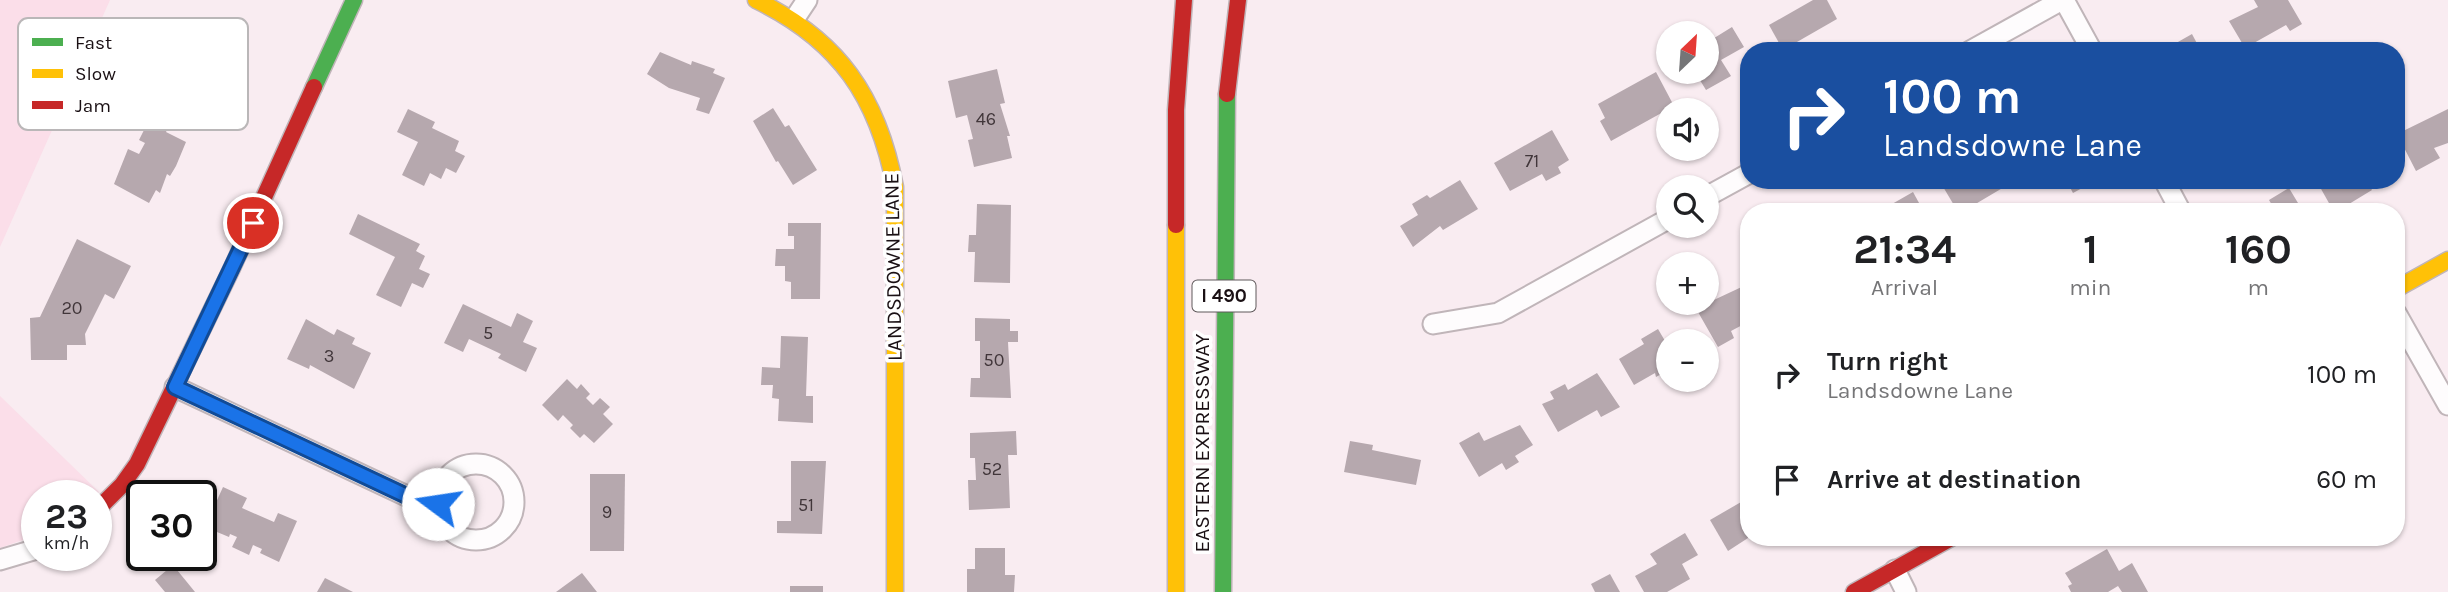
<!DOCTYPE html>
<html lang="en">
<head>
<meta charset="utf-8">
<style>
	:root { --surface:#fff; --page:#f6f6f6; --text:#202124; --muted:#757577 }
	body { margin:0; font-family:Karla,sans-serif; background:var(--page); color:var(--text); height:100vh; display:flex; flex-direction:column; font-size:26px; white-space:nowrap }
	* { box-sizing:border-box; margin:0 }
	p { font-size:23px; color:var(--muted) }
	.icon { flex:none; width:38px; height:38px; fill:none; stroke:currentColor; stroke-width:2; stroke-linecap:round; stroke-linejoin:round }
	.map { position:relative; flex:1; overflow:hidden }
	.panel { position:absolute; left:1740px; top:203px; width:665px; height:343px; display:flex; flex-direction:column; background:var(--surface); border-radius:28px; box-shadow:0 2px 5px #0004 }
	.panel>* { flex:none }
	.banner { position:absolute; left:1740px; top:42px; width:665px; height:147px; border-radius:28px; box-shadow:0 2px 5px #0004; background:#1a4fa0; color:#fff; overflow:hidden }
	.needle { width:46px; rotate:25deg }
	.tools { position:absolute; left:1656px; top:21px; display:grid; gap:14px }
	.tools a { display:grid; place-items:center; width:63px; height:63px; border-radius:50%; background:var(--surface); box-shadow:0 2px 5px #0004; font-size:35px }
	.speed { position:absolute; left:21px; top:480px; display:flex; gap:14px; font-size:35px; font-weight:700; text-align:center }
	.speed>* { display:grid; place-content:center; width:91px; height:91px; border-radius:50%; background:var(--surface); box-shadow:0 2px 5px #0004; line-height:1 }
	.speed small { font-size:18px; font-weight:400 }
	.speed .limit { border:4px solid #111; border-radius:10px; background:#fff; color:#111 }
	.pin { position:absolute; display:grid; place-items:center; width:60px; height:60px; color:#fff; margin:-30px; border:4px solid #fff; border-radius:50%; box-shadow:0 2px 7px #0007 }
	.me { position:absolute; width:77px; margin:-38px; rotate:284deg; stroke-linejoin:round; filter:drop-shadow(0 0 5px #0008) }
	.turn { display:flex; align-items:center; gap:24px; height:147px; padding:0 28px; font-size:32px }
	.turn .icon { width:91px; height:91px; stroke-width:2.5 }
	.turn b { display:block; font-size:49px; line-height:60px }
	.eta { display:flex; justify-content:space-evenly; align-items:center; height:119px; text-align:center }
	.eta b { font-size:42px; font-weight:700; line-height:49px }
	ul { padding:0; list-style:none }
	li { display:flex; align-items:center; gap:21px; height:105px; padding:0 28px }
	li div { flex:1 }
	li b { display:block; font-size:26px }
	li em { font-style:normal }
	.map>svg:first-child { display:block }
</style>
</head>
<body>
<div class="map">
<svg width="2448" height="592" viewBox="0 0 2448 592">
	<rect width="100%" height="100%" fill="#f9ecf1"/>
	<g fill="#fbdee9">
		<polygon points="0,0 110,0 0,247"/>
		<polygon points="0,396 99,492 95,495 37,495 37,535 0,548"/>
	</g>
	<g fill="#b6a8ae">
		<polygon points="1813,0 1827,0 1837,19 1783,50 1769,25"/>
		<polygon points="2254,0 2288,0 2302,24 2290,31 2286,25 2245,48 2229,21 2258,7"/>
		<polygon points="1732,27 1744,47 1721,60 1731,76 1706,90 1695,72 1706,72 1706,33 1700,33 1705,30 1711,40"/>
		<polygon points="2192,34 2201,51 2162,51"/>
		<polygon points="660,52 691,65 692,61 715,69 713,73 725,78 709,114 696,110 700,98 669,88 647,74"/>
		<polygon points="997,69 1005,103 1000,104 1010,136 1007,136 1012,158 974,167 968,140 973,139 967,115 956,118 948,81"/>
		<polygon points="1656,72 1674,106 1611,141 1600,121 1605,118 1598,104"/>
		<polygon points="773,108 785,127 789,125 817,170 793,185 778,161 776,162 753,121"/>
		<polygon points="408,109 435,122 432,128 459,141 455,151 465,156 456,173 446,168 441,179 430,173 424,186 402,175 418,142 397,132"/>
		<polygon points="2448,109 2448,143 2434,148 2440,158 2416,171 2397,134"/>
		<polygon points="153,121 168,128 166,132 186,142 176,166 170,176 167,174 160,193 156,190 149,203 114,184 128,149 139,154 145,143 139,140 146,126 149,128"/>
		<polygon points="1552,130 1569,160 1558,167 1561,173 1546,181 1542,174 1510,191 1494,163"/>
		<polygon points="1460,180 1478,209 1443,230 1440,226 1413,247 1400,226 1418,215 1412,204 1427,195 1430,198"/>
		<polygon points="1939,180 2016,180 1962,212 1958,212"/>
		<polygon points="2066,180 2097,180 2073,193"/>
		<polygon points="2316,180 2366,180 2372,190 2349,204 2351,209 2346,212 2334,212"/>
		<polygon points="2289,188 2298,203 2306,212 2276,212 2269,200"/>
		<polygon points="1913,192 1924,212 1881,212 1892,204"/>
		<polygon points="977,204 1011,205 1010,283 974,282 975,252 968,252 969,235 976,235"/>
		<polygon points="358,214 420,244 416,251 425,256 419,269 430,274 423,288 412,283 401,307 376,295 395,257 349,234"/>
		<polygon points="788,223 821,223 820,299 791,299 791,282 785,281 785,266 775,266 776,249 794,249 794,236 788,236"/>
		<polygon points="77,239 131,266 114,299 105,294 85,334 86,345 67,345 67,360 31,360 30,318 40,317"/>
		<polygon points="1748,284 1748,322 1731,331 1734,338 1718,347 1698,312 1703,310 1701,306"/>
		<polygon points="463,304 511,327 517,313 533,321 523,342 537,348 526,372 498,358 501,354 469,339 463,352 444,343"/>
		<polygon points="975,318 1010,319 1010,331 1018,331 1018,342 1008,342 1011,398 970,397 971,378 980,378 980,341 975,341"/>
		<polygon points="306,319 334,335 337,329 355,338 352,344 371,353 354,389 310,365 309,369 287,359"/>
		<polygon points="1658,329 1668,346 1668,376 1665,372 1656,377 1655,373 1634,385 1619,359 1644,344 1641,339"/>
		<polygon points="781,336 808,337 806,396 813,396 813,423 778,421 779,399 772,398 773,385 761,385 762,367 780,368"/>
		<polygon points="1597,373 1620,407 1601,417 1597,410 1558,432 1542,404 1554,399 1550,392 1565,384 1568,390"/>
		<polygon points="567,379 577,389 581,384 590,394 586,398 593,405 600,398 610,407 603,414 613,424 594,443 584,434 580,438 570,428 573,425 563,415 558,421 542,405"/>
		<polygon points="1520,425 1533,445 1515,456 1519,462 1506,470 1502,463 1479,477 1459,443 1479,432 1484,441"/>
		<polygon points="1016,431 1017,455 1008,455 1010,508 969,510 968,480 976,480 975,458 970,458 970,433"/>
		<polygon points="1350,441 1373,445 1372,450 1421,460 1416,485 1344,472"/>
		<polygon points="791,461 826,461 822,534 777,533 777,521 791,521"/>
		<polygon points="590,474 625,474 624,551 590,551"/>
		<polygon points="223,487 247,498 242,508 274,522 278,513 297,521 279,562 260,553 262,549 253,545 249,555 232,547 237,537 230,534 229,537 205,527"/>
		<polygon points="1748,498 1748,538 1728,551 1710,520"/>
		<polygon points="1685,533 1698,555 1682,564 1690,579 1667,592 1644,592 1635,576 1657,564 1650,554"/>
		<polygon points="975,548 1005,548 1005,575 1015,575 1014,592 967,592 967,569 975,569"/>
		<polygon points="2107,549 2119,571 2132,563 2148,592 2122,592 2118,586 2108,592 2071,592 2068,586 2072,584 2065,573"/>
		<polygon points="173,565 195,592 165,592 155,580"/>
		<polygon points="582,573 597,592 556,592"/>
		<polygon points="1610,574 1620,592 1595,592 1591,584"/>
		<polygon points="325,578 353,592 317,592"/>
		<rect x="790" y="586" width="33" height="6"/>
	</g>
	<g fill="none" stroke-linecap="round" stroke-linejoin="round">
		<g stroke="#c0b5b9" stroke-width="23">
			<g id="street">
				<polyline points="2064,0 2092,51"/>
				<polyline points="795,18 807,0"/>
				<polyline points="1970,51 2062,0"/>
				<polyline points="2164,180 2181,212"/>
				<polyline points="1706,197 1748,174"/>
				<polyline points="2396,313 2448,405"/>
				<polyline points="1433,324 1498,313 1668,219"/>
				<polyline points="175,387 413,499 438,504"/>
				<circle cx="476" cy="502" r="38"/>
				<polyline points="0,560 37,549"/>
				<polyline points="1895,570 1906,592"/>
			</g>
		</g>
		<g stroke="#c0b5b9" stroke-width="19">
			<g id="fast">
				<polyline points="314,87 354,0"/>
				<polyline points="1223,592 1227,94"/>
			</g>
		</g>
		<g stroke="#c0b5b9" stroke-width="19">
			<g id="slow">
				<path d="M756,0C839,40 878,97 895,187V592"/>
				<polyline points="1176,225 1176,592"/>
				<polyline points="2396,289 2448,260"/>
			</g>
		</g>
		<g stroke="#c0b5b9" stroke-width="19">
			<g id="jam">
				<polyline points="1227,94 1238,0"/>
				<polyline points="1176,225 1176,110 1184,0"/>
				<polyline points="96,511 122,485 137,464 232,268 314,87"/>
				<polyline points="1854,592 1953,537"/>
			</g>
		</g>
		<use href="#street" stroke="#fefcfd" stroke-width="19"/>
		<use href="#fast" stroke="#4caf50" stroke-width="16"/>
		<use href="#slow" stroke="#ffc107" stroke-width="16"/>
		<use href="#jam" stroke="#c62828" stroke-width="16"/>
	</g>
	<g fill="none" stroke-linecap="round" stroke-linejoin="round">
		<g stroke="#114b97" stroke-width="18">
			<polyline id="route" points="253,223 175,387 413,499 438,504"/>
		</g>
		<use href="#route" stroke="#1a73e8" stroke-width="12"/>
	</g>
	<g text-anchor="middle" dominant-baseline="central" stroke-width="7" stroke-linejoin="round" paint-order="stroke">
		<g font-size="18" fill="#41363a">
			<text x="986" y="119">46</text>
			<text x="1532" y="161">71</text>
			<text x="72" y="308">20</text>
			<text x="488" y="333">5</text>
			<text x="329" y="356">3</text>
			<text x="994" y="360">50</text>
			<text x="992" y="469">52</text>
			<text x="806" y="505">51</text>
			<text x="607" y="512">9</text>
		</g>
		<rect fill="#fff" stroke="#5f585a" stroke-width="2" x="1192.5" y="280.5" width="63" height="31" rx="5"/>
		<g font-size="19" font-weight="bold" fill="#1a1014">
			<text x="1224" y="296">I 490</text>
		</g>
		<g font-size="21" fill="#1a1014" stroke="#fff">
			<text transform="translate(893 267) rotate(-91)">LANDSDOWNE LANE</text>
			<text transform="translate(1202 443) rotate(-90)">EASTERN EXPRESSWAY</text>
		</g>
	</g>
	<rect x="18" y="18" width="230" height="112" rx="10" fill="#fff" stroke="#bab7b8" stroke-width="2"/>
	<rect x="32" y="38" width="31" height="8" fill="#4caf50"/>
	<rect x="32" y="69" width="31" height="9" fill="#ffc107"/>
	<rect x="32" y="101" width="31" height="8" fill="#c62828"/>
	<g font-size="19" fill="#1a1014">
		<text x="75" y="49">Fast</text>
		<text x="75" y="80">Slow</text>
		<text x="75" y="112">Jam</text>
	</g>
</svg>
<div class="tools">
<a><svg class="needle" viewBox="-14 -14 28 28"><path d="M0-13l5 13h-10z" fill="#e53935"/><path d="M0 13l5-13h-10z" fill="#757577"/></svg></a>
<a><svg class="icon" aria-label="sound" viewBox="0 0 24 24"><path d="M4 9h4l5-4v14l-5-4H4zM17 9q2 3 0 6"/></svg></a>
<a><svg class="icon" aria-label="search" viewBox="0 0 24 24"><circle cx="10" cy="10" r="6"/><path d="M15 15l6 6"/></svg></a>
<a>+</a>
<a>−</a>
</div>
<div class="speed"><div>23<small>km/h</small></div><div class="limit">30</div></div>
<div class="pin" style="left:253px;top:223px;background:#d93025"><svg class="icon" aria-label="arrive" viewBox="0 0 24 24"><path d="M6 21V4h12l-3 4 3 4H6"/></svg></div>
<svg class="me" style="left:438px;top:504px" viewBox="-20 -20 40 40"><circle r="19" fill="#fff"/><path d="M0-13L10 11 0 6-10 11z" fill="#1a73e8"/></svg>
<div class="banner">
<div class="turn"><svg class="icon" aria-label="right" viewBox="0 0 24 24"><path d="M7 20v-9h11M14 6l5 5-5 5"/></svg><div><b>100 m</b>Landsdowne Lane</div></div>
</div>
<section class="panel">
<div class="eta">
<div><b>21:34</b><p>Arrival</p></div>
<div><b>1</b><p>min</p></div>
<div><b>160</b><p>m</p></div>
</div>
<ul>
<li><svg class="icon" aria-label="right" viewBox="0 0 24 24"><path d="M7 20v-9h11M14 6l5 5-5 5"/></svg><div><b>Turn right</b><p>Landsdowne Lane</p></div><em>100 m</em></li>
<li><svg class="icon" aria-label="arrive" viewBox="0 0 24 24"><path d="M6 21V4h12l-3 4 3 4H6"/></svg><div><b>Arrive at destination</b></div><em>60 m</em></li>
</ul>
</section>
</div>
</body>
</html>
